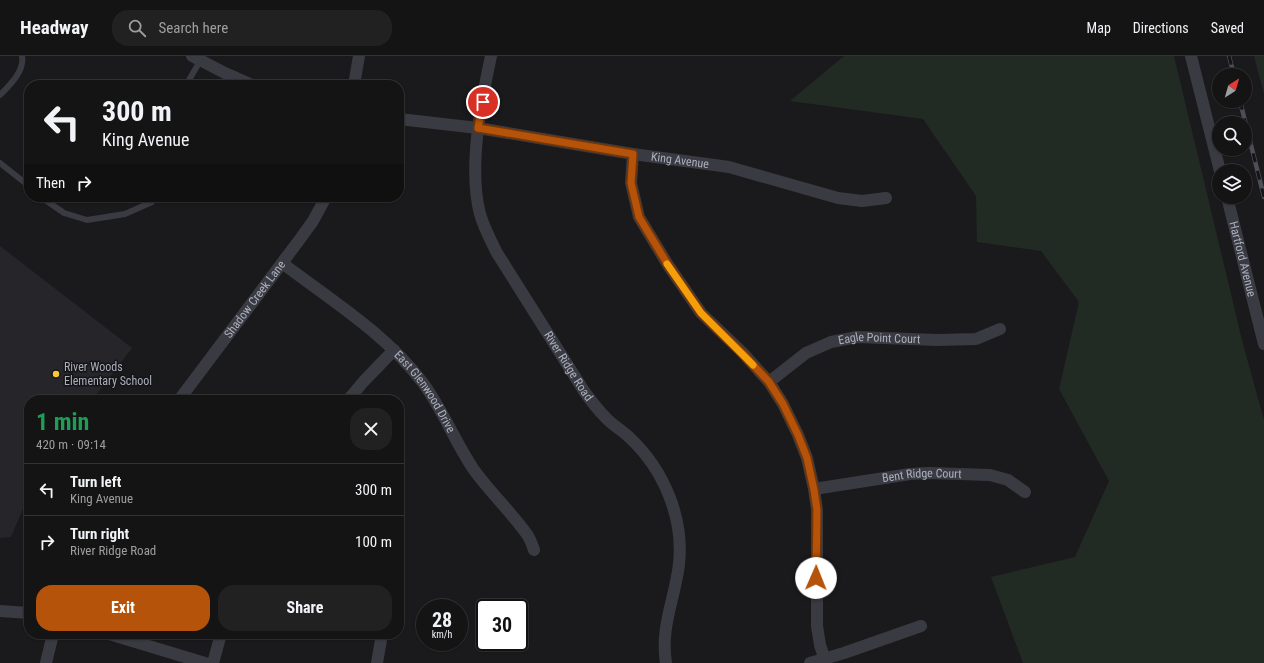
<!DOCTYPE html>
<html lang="en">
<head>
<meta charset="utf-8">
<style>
	:root { --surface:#141415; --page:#212122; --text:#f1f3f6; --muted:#9d9ea0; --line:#333334; --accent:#b45309 }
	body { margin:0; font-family:"Roboto Condensed",sans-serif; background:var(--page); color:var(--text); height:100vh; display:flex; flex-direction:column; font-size:15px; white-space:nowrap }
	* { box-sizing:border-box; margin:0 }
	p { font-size:13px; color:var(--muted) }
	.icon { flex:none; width:22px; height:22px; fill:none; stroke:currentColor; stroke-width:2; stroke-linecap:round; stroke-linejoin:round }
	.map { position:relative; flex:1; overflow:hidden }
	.panel { position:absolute; left:24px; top:339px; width:380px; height:244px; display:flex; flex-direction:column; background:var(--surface); border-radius:16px; box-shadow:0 1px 3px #0004,0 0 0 1px var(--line) }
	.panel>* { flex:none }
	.hud { position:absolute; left:24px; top:24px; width:380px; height:122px; border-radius:16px; box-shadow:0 1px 3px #0004,0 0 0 1px var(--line); background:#141415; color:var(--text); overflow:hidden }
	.needle { width:26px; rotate:37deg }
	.buttons { position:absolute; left:1212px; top:12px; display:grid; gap:8px }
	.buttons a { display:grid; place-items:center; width:40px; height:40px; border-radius:50%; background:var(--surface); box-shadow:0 1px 3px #0004,0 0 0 1px var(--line); font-size:20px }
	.speed { position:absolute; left:416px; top:543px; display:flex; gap:8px; font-size:20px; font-weight:700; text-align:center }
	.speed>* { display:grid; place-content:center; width:52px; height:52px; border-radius:50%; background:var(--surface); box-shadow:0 1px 3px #0004,0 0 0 1px var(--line); line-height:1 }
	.speed small { font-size:10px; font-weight:400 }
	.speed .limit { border:2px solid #111; border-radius:6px; background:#fff; color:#111 }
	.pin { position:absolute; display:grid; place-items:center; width:34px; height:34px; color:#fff; margin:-17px; border:2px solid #fff; border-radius:50%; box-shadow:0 1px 4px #0007 }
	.me { position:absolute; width:44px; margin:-22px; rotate:1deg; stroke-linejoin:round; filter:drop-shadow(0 0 3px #0008) }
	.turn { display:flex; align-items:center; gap:14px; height:84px; padding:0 12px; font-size:18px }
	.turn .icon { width:52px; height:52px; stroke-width:2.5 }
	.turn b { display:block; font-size:28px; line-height:34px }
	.then { display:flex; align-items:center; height:38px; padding:0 12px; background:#0003; gap:8px; font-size:15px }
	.round { display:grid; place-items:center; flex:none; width:42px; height:42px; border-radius:16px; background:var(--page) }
	.summary { display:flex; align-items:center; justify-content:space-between; height:68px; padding:0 12px }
	h1 { font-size:24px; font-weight:700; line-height:30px; color:#1e9e55 }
	.cta { display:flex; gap:8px; margin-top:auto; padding:8px 12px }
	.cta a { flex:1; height:46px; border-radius:16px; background:var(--accent); color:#fff; font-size:16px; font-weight:700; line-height:46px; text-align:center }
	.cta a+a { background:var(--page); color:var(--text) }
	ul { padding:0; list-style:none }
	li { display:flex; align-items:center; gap:12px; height:52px; padding:0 12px; border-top:1px solid var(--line) }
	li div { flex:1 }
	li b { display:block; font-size:15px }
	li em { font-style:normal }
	header { display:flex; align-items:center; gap:24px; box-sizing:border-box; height:56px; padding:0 20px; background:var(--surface); border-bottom:1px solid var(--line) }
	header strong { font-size:19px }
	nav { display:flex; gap:22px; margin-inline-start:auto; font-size:14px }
	.search { width:280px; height:36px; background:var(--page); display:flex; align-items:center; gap:10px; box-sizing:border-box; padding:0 14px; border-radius:16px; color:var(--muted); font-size:15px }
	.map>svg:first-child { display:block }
</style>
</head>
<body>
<header>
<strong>Headway</strong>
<div class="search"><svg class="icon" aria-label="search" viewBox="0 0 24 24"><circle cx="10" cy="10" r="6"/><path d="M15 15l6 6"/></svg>Search here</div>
<nav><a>Map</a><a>Directions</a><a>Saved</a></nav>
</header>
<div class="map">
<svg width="1264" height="607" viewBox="0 0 1264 607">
	<rect width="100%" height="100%" fill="#1a1a1c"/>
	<polygon fill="#262529" points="0,190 132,292 92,344 29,344 29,438 11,481 0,482"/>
	<g fill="#212b23">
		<polygon points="844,0 1174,0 1243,288 1264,364 1264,607 1023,607 991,521 1075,501 1109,425 1059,333 1079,246 1041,195 977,186 976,140 923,63 790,45"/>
		<polygon points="1254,0 1264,0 1264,38"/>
	</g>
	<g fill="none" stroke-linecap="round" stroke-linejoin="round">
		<g stroke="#3a3b42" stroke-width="6">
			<polyline points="186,29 200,5"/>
			<path d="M0,39C9,30 25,15 22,0"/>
			<polyline points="0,107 29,130"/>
			<polyline points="41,141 64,157 87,164 125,158 152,146 154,141"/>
		</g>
		<g stroke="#3a3b42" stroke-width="12">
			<polyline points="192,0 225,17 252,29"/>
			<path id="s1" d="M491,0C481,47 468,112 480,158C484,172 491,185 497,197L584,335C591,345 598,354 607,363C614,370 623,375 630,382C664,414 684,462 679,508C675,543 660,571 666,607"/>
			<polyline points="1191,0 1220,115"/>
			<polyline points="354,29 359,0"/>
			<path id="s2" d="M399,63L478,72L633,98L729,111L838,142L862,145L886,142"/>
			<polyline points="633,98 631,127 639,161 668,209 701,257 743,297 769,326 783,348 798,379 807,402 814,433 817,454 817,570 820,589 826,607"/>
			<path id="s3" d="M1227,141L1264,288"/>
			<path id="s4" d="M282,207C331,244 386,278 423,327C443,354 455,386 474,414C490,436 510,455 526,477C530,482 532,488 534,494"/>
			<path id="s5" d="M769,326L806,297L831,286L857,281L937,284L976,283L1000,273"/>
			<path id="s6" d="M179,344L300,183L313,165L326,141"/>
			<polyline points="348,344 364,325 394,294"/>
			<path id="s7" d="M814,433L910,418L929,417L990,419L1008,424L1025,436"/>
			<polyline points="0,555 29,557"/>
			<polyline points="109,578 205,607"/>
			<polyline points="46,607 53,578"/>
			<polyline points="213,607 221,578"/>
			<polyline points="377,607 382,578"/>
			<polyline points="810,607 844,597 921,570"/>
		</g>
		<g stroke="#4d4f57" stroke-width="4.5">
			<g id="rail">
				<polyline points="1229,0 1234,19"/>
				<polyline points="1240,45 1264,141"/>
			</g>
		</g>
		<use href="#rail" stroke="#151417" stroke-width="3" stroke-dasharray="9" stroke-linecap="butt"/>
	</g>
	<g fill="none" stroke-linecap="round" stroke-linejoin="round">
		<g stroke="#753606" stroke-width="10">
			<polyline id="route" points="483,46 478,72 633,98 631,127 639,161 668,209 701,257 743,298 769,326 783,348 798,379 807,402 814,434 817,454 816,522"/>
		</g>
		<use href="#route" stroke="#b45309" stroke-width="7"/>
		<polyline stroke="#f59e0b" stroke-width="7" points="667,208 701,257 753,309"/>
	</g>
	<circle fill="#ffc62f" stroke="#151417" stroke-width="1.5" cx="56" cy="318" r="4"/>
	<g text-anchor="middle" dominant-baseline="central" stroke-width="3" stroke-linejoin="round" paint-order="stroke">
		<g font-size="12" fill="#abafbd" stroke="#151417">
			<text stroke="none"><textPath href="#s2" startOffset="284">King Avenue</textPath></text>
			<text stroke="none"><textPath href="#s3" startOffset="64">Hartford Avenue</textPath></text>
			<text stroke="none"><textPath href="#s6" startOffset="126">Shadow Creek Lane</textPath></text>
			<text stroke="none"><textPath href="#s5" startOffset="123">Eagle Point Court</textPath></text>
			<text stroke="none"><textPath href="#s1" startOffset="336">River Ridge Road</textPath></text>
			<text stroke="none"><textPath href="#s4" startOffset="194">East Glenwood Drive</textPath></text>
			<text stroke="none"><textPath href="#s7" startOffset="109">Bent Ridge Court</textPath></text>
		</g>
		<g font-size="12" fill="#abafbd" stroke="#151417" text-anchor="start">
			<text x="64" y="311">River Woods<tspan x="64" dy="14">Elementary School</tspan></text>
		</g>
	</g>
</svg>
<div class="buttons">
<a><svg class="needle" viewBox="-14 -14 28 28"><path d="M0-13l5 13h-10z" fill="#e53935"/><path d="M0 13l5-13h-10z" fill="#9d9ea0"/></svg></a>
<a><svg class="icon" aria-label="search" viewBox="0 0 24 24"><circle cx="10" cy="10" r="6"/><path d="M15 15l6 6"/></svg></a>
<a><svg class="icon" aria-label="layers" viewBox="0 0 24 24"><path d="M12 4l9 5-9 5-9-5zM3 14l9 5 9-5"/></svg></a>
</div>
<div class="speed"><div>28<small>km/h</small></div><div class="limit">30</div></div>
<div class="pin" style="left:483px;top:46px;background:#d93025"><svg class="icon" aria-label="arrive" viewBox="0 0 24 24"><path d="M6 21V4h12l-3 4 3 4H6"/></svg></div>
<svg class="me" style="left:816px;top:522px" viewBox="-20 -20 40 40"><circle r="19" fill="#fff"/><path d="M0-13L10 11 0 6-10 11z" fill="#b45309"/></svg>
<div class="hud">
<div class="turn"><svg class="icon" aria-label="left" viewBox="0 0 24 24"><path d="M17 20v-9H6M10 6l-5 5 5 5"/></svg><div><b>300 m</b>King Avenue</div></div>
<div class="then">Then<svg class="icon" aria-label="right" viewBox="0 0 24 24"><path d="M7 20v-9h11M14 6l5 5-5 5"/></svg></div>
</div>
<section class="panel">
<div class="summary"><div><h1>1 min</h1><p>420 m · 09:14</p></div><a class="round"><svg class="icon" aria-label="close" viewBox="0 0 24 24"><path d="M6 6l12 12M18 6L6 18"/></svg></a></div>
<ul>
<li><svg class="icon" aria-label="left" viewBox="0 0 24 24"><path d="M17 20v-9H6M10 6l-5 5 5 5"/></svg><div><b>Turn left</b><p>King Avenue</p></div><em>300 m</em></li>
<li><svg class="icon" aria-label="right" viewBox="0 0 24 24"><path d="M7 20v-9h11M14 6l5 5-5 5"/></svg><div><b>Turn right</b><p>River Ridge Road</p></div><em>100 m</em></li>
</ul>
<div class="cta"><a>Exit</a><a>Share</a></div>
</section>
</div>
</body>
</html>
